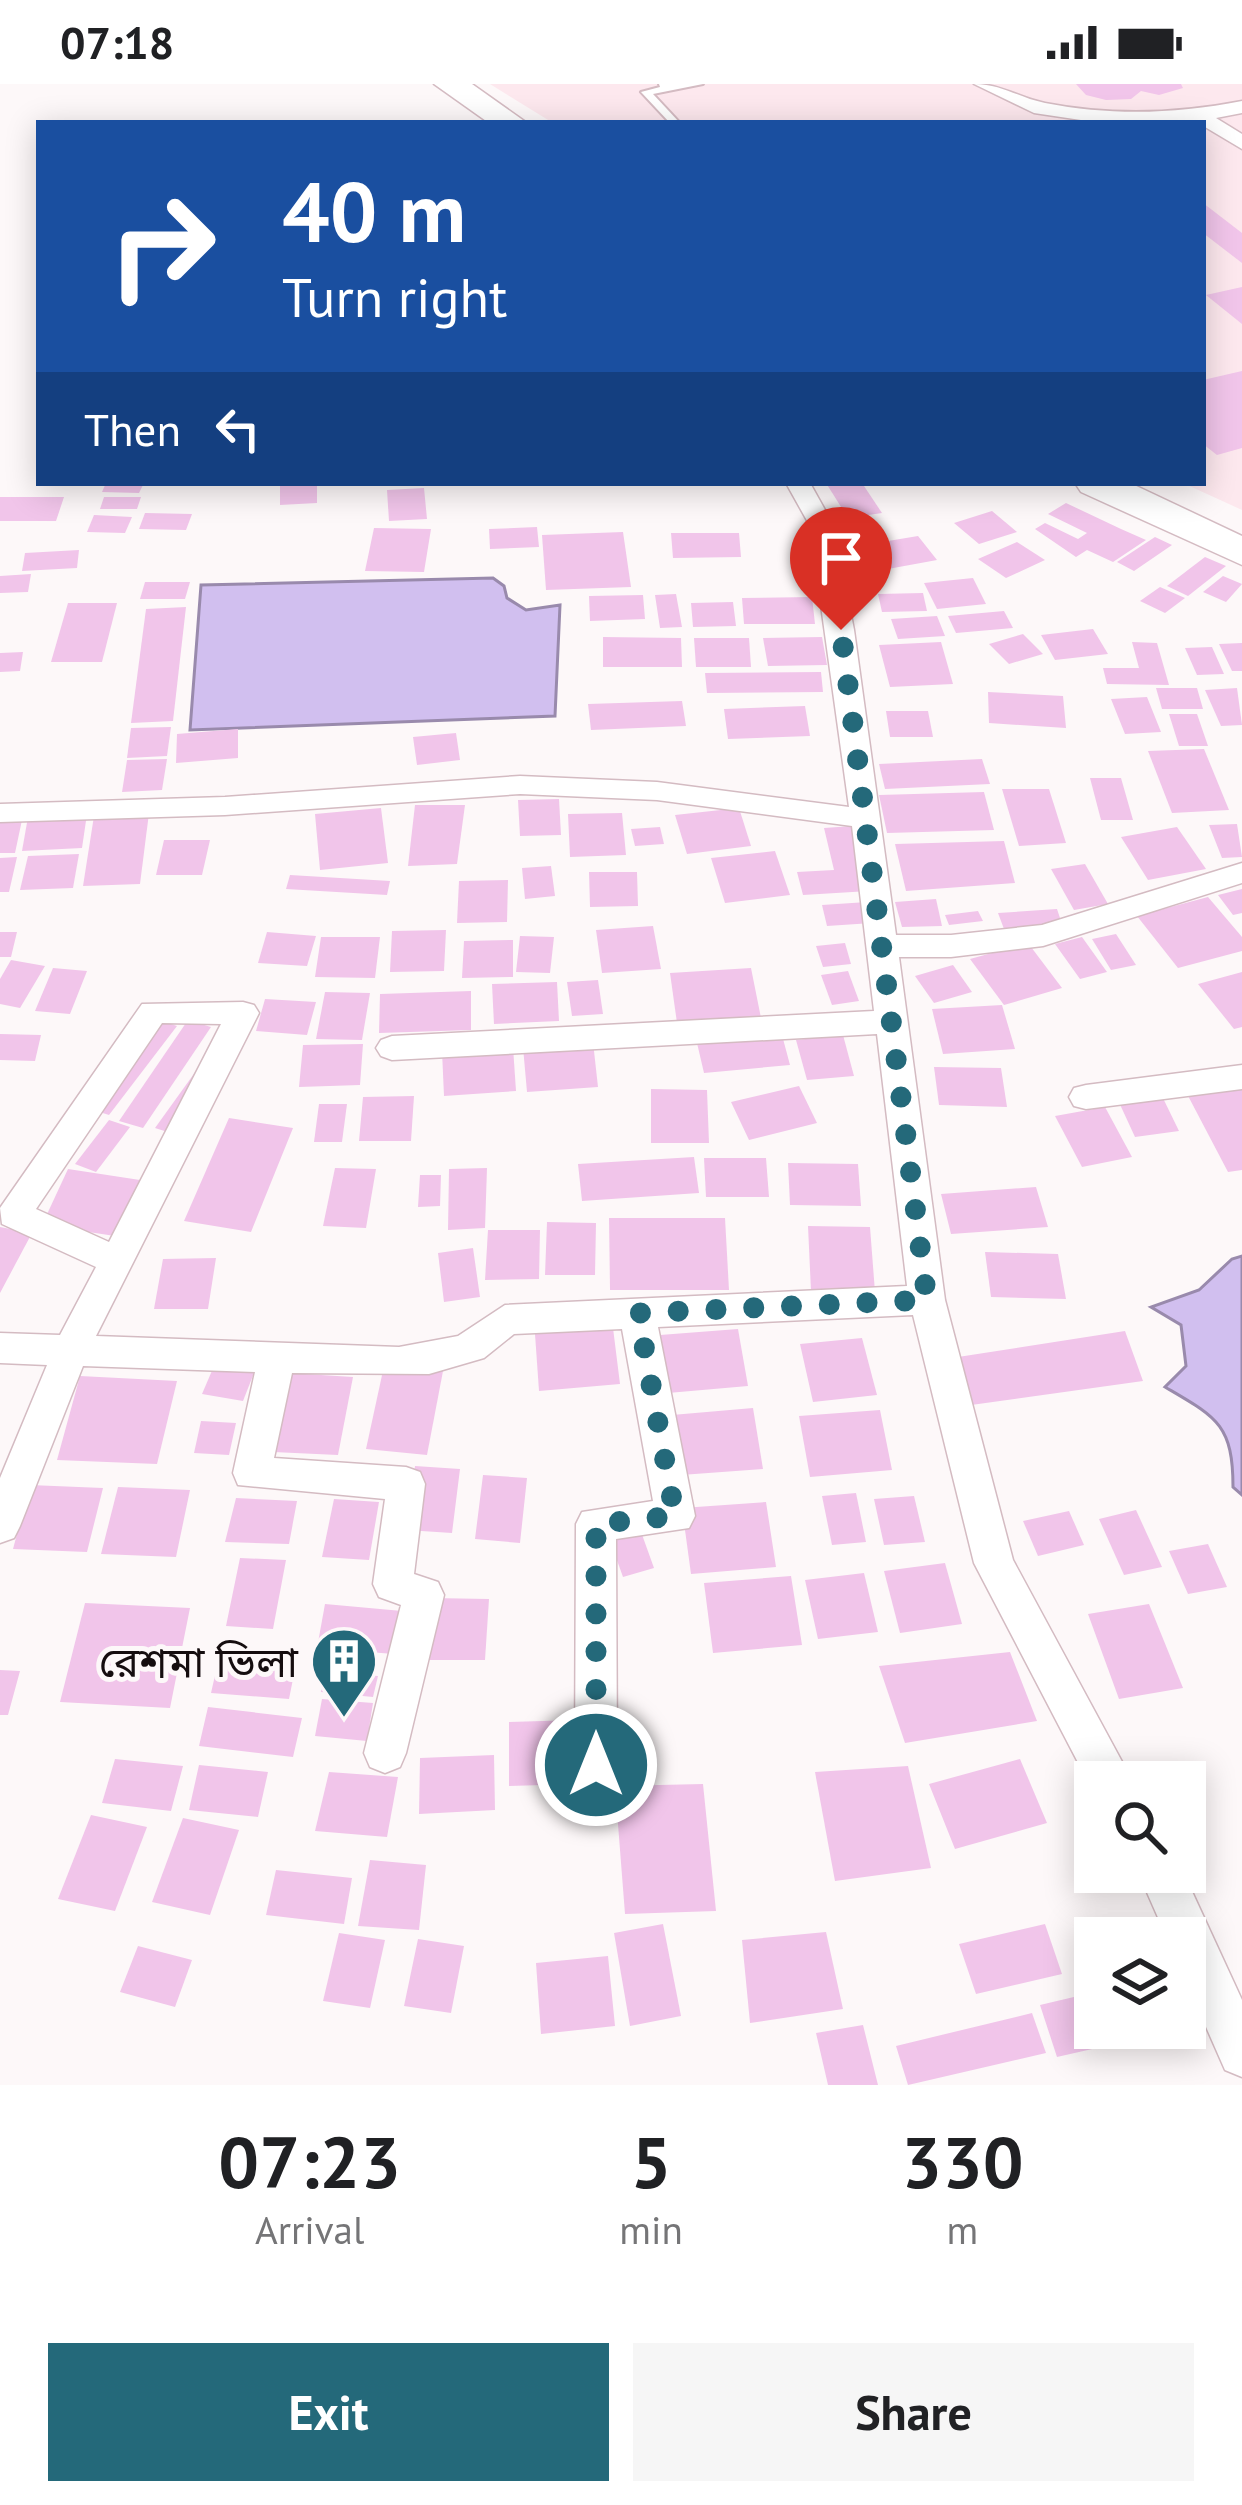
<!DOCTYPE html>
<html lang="en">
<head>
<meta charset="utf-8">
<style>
	:root { --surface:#fff; --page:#f6f6f6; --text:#202124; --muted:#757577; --accent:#24697a }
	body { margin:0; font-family:"PT Sans","Noto Sans Bengali",sans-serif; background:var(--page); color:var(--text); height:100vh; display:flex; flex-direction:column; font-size:45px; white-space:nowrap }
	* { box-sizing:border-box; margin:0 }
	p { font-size:39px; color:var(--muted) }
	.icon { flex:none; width:66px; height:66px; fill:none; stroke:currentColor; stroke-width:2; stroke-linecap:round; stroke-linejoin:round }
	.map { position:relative; height:2001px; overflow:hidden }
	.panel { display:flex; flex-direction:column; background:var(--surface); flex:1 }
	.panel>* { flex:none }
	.top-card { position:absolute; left:36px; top:36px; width:1170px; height:366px; border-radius:0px; box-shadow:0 6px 30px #0003; background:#1a4fa0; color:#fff; overflow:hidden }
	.fabs { position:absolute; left:1074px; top:1677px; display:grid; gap:24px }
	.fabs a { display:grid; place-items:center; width:132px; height:132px; border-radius:0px; background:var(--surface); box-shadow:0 6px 30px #0003; font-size:60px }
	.pin { position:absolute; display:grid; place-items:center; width:102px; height:102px; color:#fff; margin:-123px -51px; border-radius:50% 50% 50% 0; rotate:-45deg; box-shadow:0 0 12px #0007 }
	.pin .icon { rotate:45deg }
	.me { position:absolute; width:132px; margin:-66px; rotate:0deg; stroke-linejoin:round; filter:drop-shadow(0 0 9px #0008) }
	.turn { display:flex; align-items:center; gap:42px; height:252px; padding:0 48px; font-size:54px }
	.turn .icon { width:156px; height:156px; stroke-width:2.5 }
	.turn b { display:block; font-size:84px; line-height:102px }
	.then { display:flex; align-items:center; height:114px; padding:0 48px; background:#0003; gap:24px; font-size:45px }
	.eta { display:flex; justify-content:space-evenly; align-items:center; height:204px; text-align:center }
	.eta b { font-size:72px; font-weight:700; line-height:84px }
	.cta { display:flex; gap:24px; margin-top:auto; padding:24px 48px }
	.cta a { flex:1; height:138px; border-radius:0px; background:var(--accent); color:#fff; font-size:48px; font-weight:700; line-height:138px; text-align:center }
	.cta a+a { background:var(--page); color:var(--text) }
	.status { display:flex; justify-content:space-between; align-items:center; height:84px; padding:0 60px; background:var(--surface); direction:ltr }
	.status svg { height:33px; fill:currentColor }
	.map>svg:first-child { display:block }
</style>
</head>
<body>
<div class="status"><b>07:18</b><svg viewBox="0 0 49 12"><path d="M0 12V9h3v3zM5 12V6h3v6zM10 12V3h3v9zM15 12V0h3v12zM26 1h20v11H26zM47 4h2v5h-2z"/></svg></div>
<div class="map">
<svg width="1242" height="2001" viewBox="0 0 1242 2001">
	<rect width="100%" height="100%" fill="#fdf8f9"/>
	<polygon fill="#fde8ee" points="490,0 1242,0 1242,426 1183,399 1203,399 1203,39 553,39"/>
	<g fill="#d1bfef" stroke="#998aac" stroke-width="3">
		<polygon points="493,494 504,502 507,514 526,526 560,521 555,632 190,646 201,501"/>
		<path d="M1242,1172V1411L1233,1403C1233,1340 1216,1333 1165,1303L1186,1282L1181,1241L1151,1223L1199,1206L1232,1175Z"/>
	</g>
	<g fill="#f1c5ea">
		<polygon points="1076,0 1181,0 1183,4 1159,11 1141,7 1131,15 1106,16 1086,11"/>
		<polygon points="1203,119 1242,149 1242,179 1203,149"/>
		<polygon points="1242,203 1242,240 1206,211"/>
		<polygon points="1242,287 1242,364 1217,371 1203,360 1203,296"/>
		<polygon points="106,399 144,399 139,409 102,408"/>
		<polygon points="280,399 317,399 317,419 280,421"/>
		<polygon points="826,399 862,399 882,429 848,434"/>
		<polygon points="424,404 427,435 389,437 387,406"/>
		<polygon points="0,413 64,413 56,437 0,437"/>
		<polygon points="104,413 141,413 137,425 100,425"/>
		<polygon points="1066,419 1121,445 1146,456 1113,478 1087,466 1076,473 1035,445 1045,439 1078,455 1087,449 1048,430"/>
		<polygon points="992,427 1017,448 979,460 954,439"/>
		<polygon points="145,429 192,430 186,446 139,445"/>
		<polygon points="94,431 132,433 125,449 87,448"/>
		<polygon points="537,443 539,463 490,465 489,445"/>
		<polygon points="374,444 431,445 424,488 365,487"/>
		<polygon points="623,448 631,503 546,506 542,451"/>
		<polygon points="671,449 739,449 741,473 673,474"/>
		<polygon points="918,452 937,476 888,485 870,460"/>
		<polygon points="1155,453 1172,461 1134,487 1117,478"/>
		<polygon points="1017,458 1045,476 1006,494 978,475"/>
		<polygon points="79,466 77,484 22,487 25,469"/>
		<polygon points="1205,473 1226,482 1188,512 1167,502"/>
		<polygon points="31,490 28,508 0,509 0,492"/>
		<polygon points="1223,492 1242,500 1226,518 1203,508"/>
		<polygon points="973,494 986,520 937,525 924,499"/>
		<polygon points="145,498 190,498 185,515 140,515"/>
		<polygon points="1160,503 1185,514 1165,529 1140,517"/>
		<polygon points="923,509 927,527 882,528 878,510"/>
		<polygon points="676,510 682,543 660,544 655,511"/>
		<polygon points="643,511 645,535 590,537 589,512"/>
		<polygon points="812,513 815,540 744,540 742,514"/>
		<polygon points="733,518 736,542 693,543 691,519"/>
		<polygon points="68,519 117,519 102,578 51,578"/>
		<polygon points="186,523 173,637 131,639 146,525"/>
		<polygon points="1004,527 1013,544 956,549 948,532"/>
		<polygon points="937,532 945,552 898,555 891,535"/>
		<polygon points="1093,545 1108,570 1055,576 1041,551"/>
		<polygon points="1023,550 1043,570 1009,580 989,560"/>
		<polygon points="603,553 681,554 682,583 603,583"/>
		<polygon points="822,553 827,581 768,582 763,554"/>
		<polygon points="694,554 749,554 751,583 696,583"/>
		<polygon points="941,558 953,600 890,603 879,561"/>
		<polygon points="1132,558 1157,559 1169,601 1107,600 1103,584 1139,584"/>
		<polygon points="1242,559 1242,587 1232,587 1219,560"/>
		<polygon points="1212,563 1224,590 1197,591 1185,564"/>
		<polygon points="23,568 20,587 0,588 0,569"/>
		<polygon points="821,588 823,608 707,609 705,589"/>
		<polygon points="1156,604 1197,604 1203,625 1162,625"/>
		<polygon points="1237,604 1242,641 1221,642 1205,606"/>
		<polygon points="988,608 1063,612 1066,644 989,639"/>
		<polygon points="1147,613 1161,648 1125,650 1111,615"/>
		<polygon points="682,617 686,642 591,646 588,620"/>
		<polygon points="805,622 810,652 728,655 724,625"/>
		<polygon points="886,627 928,627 933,653 890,653"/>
		<polygon points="1169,630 1197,630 1208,662 1179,662"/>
		<polygon points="171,643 167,672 127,674 131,644"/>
		<polygon points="238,645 238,674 176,679 177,650"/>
		<polygon points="456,649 460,676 417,681 413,653"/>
		<polygon points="1204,665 1229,726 1172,729 1148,667"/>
		<polygon points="167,675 162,706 122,708 127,676"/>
		<polygon points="982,675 990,700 885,705 879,680"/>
		<polygon points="1090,694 1121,694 1133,736 1101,736"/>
		<polygon points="1002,705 1049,705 1066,759 1019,762"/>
		<polygon points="984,708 994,746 887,749 879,711"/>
		<polygon points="559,715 561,751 520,752 518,716"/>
		<polygon points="415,721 465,721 457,780 408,782"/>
		<polygon points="381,724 388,779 320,786 315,730"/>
		<polygon points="739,724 751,762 687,770 675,731"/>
		<polygon points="149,729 140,800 83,802 94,732"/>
		<polygon points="622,729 626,771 570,773 568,730"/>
		<polygon points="87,730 82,764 22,767 28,733"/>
		<polygon points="22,736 15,769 0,769 0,737"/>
		<polygon points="1237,740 1242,773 1222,774 1209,741"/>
		<polygon points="852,742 869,807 803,811 797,788 834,786 824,744"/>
		<polygon points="660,743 664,760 635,762 631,745"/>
		<polygon points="1177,743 1206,785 1148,796 1121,753"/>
		<polygon points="164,756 210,756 202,791 156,791"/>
		<polygon points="1004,757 1015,799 906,807 895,760"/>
		<polygon points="775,767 790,811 725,819 711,774"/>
		<polygon points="79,770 73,804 20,806 28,772"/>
		<polygon points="17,773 9,808 0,808 0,774"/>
		<polygon points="1085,780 1108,820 1074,826 1051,785"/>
		<polygon points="551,782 555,812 525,815 522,784"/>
		<polygon points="589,788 637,788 638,822 590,823"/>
		<polygon points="290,791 390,797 387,811 286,805"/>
		<polygon points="508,796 507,838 457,839 459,797"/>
		<polygon points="1242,805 1242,829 1233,831 1218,811"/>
		<polygon points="1208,813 1242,853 1242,867 1178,884 1137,832"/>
		<polygon points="936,815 942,842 902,843 895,818"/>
		<polygon points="867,818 872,839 827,842 822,821"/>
		<polygon points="1057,825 1062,840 1004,845 998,829"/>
		<polygon points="978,827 983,837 949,841 945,831"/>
		<polygon points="653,842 661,885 602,889 596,846"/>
		<polygon points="446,846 444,887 390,888 392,847"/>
		<polygon points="0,848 17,848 11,873 0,873"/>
		<polygon points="267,848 316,852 307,882 258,879"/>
		<polygon points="1116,850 1136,881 1111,886 1092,855"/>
		<polygon points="520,852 554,853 550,889 516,888"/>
		<polygon points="321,853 380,853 375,894 315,893"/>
		<polygon points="1082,853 1107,888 1080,895 1055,860"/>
		<polygon points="513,856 513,893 462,894 464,857"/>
		<polygon points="845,859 851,880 823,883 816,862"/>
		<polygon points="1028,859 1062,904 1004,921 970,875"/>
		<polygon points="11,876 45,882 20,924 0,920 0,895"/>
		<polygon points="953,881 972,908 934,919 915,892"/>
		<polygon points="53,884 87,887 70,930 35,927"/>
		<polygon points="751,884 761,934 677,939 670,889"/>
		<polygon points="848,887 859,917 832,921 821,891"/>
		<polygon points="1242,888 1242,943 1234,945 1198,900"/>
		<polygon points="598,896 603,930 572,932 567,898"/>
		<polygon points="557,898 559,937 494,940 492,900"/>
		<polygon points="471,907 471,946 379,949 380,910"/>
		<polygon points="325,908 370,909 362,956 316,955"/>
		<polygon points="265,915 316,918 307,951 256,947"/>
		<polygon points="1002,921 1015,965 943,970 932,925"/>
		<polygon points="153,934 177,942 109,1031 84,1023"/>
		<polygon points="188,936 211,943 143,1044 119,1037"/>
		<polygon points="224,948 177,1051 155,1044"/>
		<polygon points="0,950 41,951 35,977 0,976"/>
		<polygon points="782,951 790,981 704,989 697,959"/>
		<polygon points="843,951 854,992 807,996 796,956"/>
		<polygon points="593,958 598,1003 527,1008 523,963"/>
		<polygon points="363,960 360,1001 299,1003 303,961"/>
		<polygon points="513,963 516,1007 444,1012 442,967"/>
		<polygon points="934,983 1001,984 1007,1023 939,1021"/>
		<polygon points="799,1002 817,1039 749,1056 731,1018"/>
		<polygon points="1242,1003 1242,1086 1228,1088 1186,1008"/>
		<polygon points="651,1005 707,1006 709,1059 651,1059"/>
		<polygon points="1160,1008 1179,1047 1135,1053 1117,1014"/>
		<polygon points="414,1012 411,1057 359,1057 363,1013"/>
		<polygon points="319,1020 347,1020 342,1058 314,1058"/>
		<polygon points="1105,1023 1132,1073 1082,1083 1055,1032"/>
		<polygon points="229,1034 293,1044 251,1148 184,1137"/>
		<polygon points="109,1036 130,1043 96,1088 75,1080"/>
		<polygon points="694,1073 699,1109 582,1117 578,1080"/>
		<polygon points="704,1074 766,1074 769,1113 706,1113"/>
		<polygon points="788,1079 858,1080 861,1122 790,1121"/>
		<polygon points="335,1084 376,1085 366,1144 323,1142"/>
		<polygon points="487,1084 485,1144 448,1146 449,1085"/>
		<polygon points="68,1085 140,1096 115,1152 42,1141"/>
		<polygon points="420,1091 441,1091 440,1122 418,1123"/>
		<polygon points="1036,1103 1048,1143 951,1150 941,1110"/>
		<polygon points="609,1134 725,1134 729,1206 610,1206"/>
		<polygon points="547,1138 596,1139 595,1191 545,1191"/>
		<polygon points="808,1142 870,1143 875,1208 811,1207"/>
		<polygon points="0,1143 32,1149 0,1209"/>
		<polygon points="488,1146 540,1146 539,1195 485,1196"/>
		<polygon points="473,1164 480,1213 444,1218 438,1169"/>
		<polygon points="985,1168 1058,1170 1066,1215 991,1213"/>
		<polygon points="216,1174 208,1225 154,1225 163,1175"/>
		<polygon points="613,1244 620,1300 539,1307 535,1250"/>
		<polygon points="738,1245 748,1302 668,1309 660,1251"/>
		<polygon points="1125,1247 1143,1297 964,1322 958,1273"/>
		<polygon points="862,1254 877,1311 813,1318 800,1260"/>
		<polygon points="214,1282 254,1289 243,1317 202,1310"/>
		<polygon points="384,1282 443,1287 427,1371 366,1365"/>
		<polygon points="289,1289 353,1293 338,1371 273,1368"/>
		<polygon points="80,1292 177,1297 157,1380 57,1376"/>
		<polygon points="753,1324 763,1385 681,1391 672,1331"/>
		<polygon points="880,1326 892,1386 810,1393 799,1332"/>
		<polygon points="201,1337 236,1339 229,1371 194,1369"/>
		<polygon points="415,1382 460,1385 452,1449 406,1446"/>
		<polygon points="483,1391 527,1394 520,1459 475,1455"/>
		<polygon points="30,1401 103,1404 87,1468 13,1465"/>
		<polygon points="118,1403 190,1406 176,1473 101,1470"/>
		<polygon points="856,1409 866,1458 832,1461 822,1412"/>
		<polygon points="914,1412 925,1458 884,1461 874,1415"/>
		<polygon points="236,1414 297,1417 289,1460 225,1458"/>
		<polygon points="334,1415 379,1418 369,1476 322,1473"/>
		<polygon points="766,1418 776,1483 691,1490 682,1424"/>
		<polygon points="1136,1426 1162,1483 1124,1491 1099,1435"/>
		<polygon points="1069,1427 1084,1461 1038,1472 1023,1437"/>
		<polygon points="640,1445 654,1484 623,1493 609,1454"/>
		<polygon points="1208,1460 1227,1503 1188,1510 1169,1467"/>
		<polygon points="240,1474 286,1476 273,1545 226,1542"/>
		<polygon points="945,1479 962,1540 900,1549 884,1487"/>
		<polygon points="864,1489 878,1548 818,1555 805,1496"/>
		<polygon points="791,1492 802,1561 713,1569 704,1499"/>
		<polygon points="431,1514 489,1515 485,1576 427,1576"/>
		<polygon points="85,1519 190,1524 170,1624 60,1618"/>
		<polygon points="325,1520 402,1527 394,1570 317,1564"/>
		<polygon points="1149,1520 1183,1604 1119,1615 1088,1530"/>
		<polygon points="221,1565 298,1570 289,1615 211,1609"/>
		<polygon points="1010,1568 1037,1637 905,1659 879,1582"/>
		<polygon points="0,1586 20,1587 8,1631 0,1631"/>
		<polygon points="325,1588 378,1592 373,1613 321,1608"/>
		<polygon points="322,1615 373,1619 367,1657 315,1652"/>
		<polygon points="208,1623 302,1634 293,1673 199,1662"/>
		<polygon points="576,1636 577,1700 509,1702 509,1638"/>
		<polygon points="494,1671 495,1726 419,1730 420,1674"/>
		<polygon points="115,1675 183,1682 171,1727 102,1719"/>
		<polygon points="1020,1675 1047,1739 955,1765 929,1700"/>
		<polygon points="199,1681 268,1688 258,1733 189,1726"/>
		<polygon points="908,1682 931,1784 835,1797 815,1688"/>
		<polygon points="329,1688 398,1693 387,1753 315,1747"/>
		<polygon points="703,1700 716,1827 625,1830 615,1702"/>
		<polygon points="91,1731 147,1743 115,1827 58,1815"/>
		<polygon points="183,1734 239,1746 210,1831 152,1818"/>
		<polygon points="370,1776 426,1781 419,1846 358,1842"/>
		<polygon points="276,1786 352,1794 344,1840 266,1831"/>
		<polygon points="1174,1839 1179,1854 1129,1854 1127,1847"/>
		<polygon points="663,1840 681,1932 630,1942 614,1849"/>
		<polygon points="1045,1840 1062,1890 976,1910 959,1860"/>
		<polygon points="826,1848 843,1925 750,1939 742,1856"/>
		<polygon points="339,1849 385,1856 370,1924 323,1917"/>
		<polygon points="418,1855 464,1862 451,1929 404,1922"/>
		<polygon points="138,1862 192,1876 175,1923 120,1908"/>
		<polygon points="608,1872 615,1942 541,1950 536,1879"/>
		<polygon points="1095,1908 1095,1944 1142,1944 1145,1953 1057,1973 1040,1921"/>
		<polygon points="1032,1929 1046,1969 908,2001 896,1962"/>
		<polygon points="863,1941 878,2001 828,2001 816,1949"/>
	</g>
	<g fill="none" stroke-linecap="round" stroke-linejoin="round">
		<g stroke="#d4bbc2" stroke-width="4">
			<polygon id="service" points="667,0 703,0 653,10 680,39 670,39 641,8 660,3 659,0"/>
		</g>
		<g stroke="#d4bbc2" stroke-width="3">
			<g id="minor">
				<path d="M974,0C1002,0 1019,14 1045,19C1112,32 1175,30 1242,17V29L1216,34L1242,50V65L1195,37L1101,39L1034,29Z"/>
				<path d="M786,399H810L834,442L854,546L896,851H951L1042,841L1242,779V799L1043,862L951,873H899L945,1216L1013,1476L1133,1698H1095V1711L974,1479L913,1231L658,1243L695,1432L689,1444L616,1455L617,1681L611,1695L596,1701L581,1695L575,1681L576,1440L582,1428L653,1417L622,1245L514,1250L484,1274L429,1290L292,1289L274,1374L406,1383L420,1388L425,1400L414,1490L438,1498L444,1511L406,1669L400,1683L385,1689L370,1683L364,1669L401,1521L379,1513L373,1500L385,1415L238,1401L233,1389L255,1288L83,1282L20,1442L14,1454L0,1459V1394L47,1281L0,1279V1249L60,1251L96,1183L2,1140L0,1124L142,920L243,918L254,921L259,929L96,1252L399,1263L458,1252L505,1221L907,1202L877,950L392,976L381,972L376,964L381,956L392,952L874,927L852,742L657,716L520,710L225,731L0,738V720L225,713L520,692L657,698L849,723L810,442ZM162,939L221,940L109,1158L36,1125Z"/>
				<polygon points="1242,981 1242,1005 1086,1025 1074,1022 1069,1013 1074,1004 1086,1001"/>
				<polygon points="1138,1788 1183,1788 1242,1916 1242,1993 1225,1986 1185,1895 1185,1854 1167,1854"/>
			</g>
		</g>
		<g stroke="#d4bbc2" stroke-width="3">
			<g id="trunk">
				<polygon points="434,0 472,0 527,39 489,39"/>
				<polygon points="1075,399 1130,399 1242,452 1242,481 1081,408"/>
			</g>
		</g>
		<use href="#service" fill="#fff" fill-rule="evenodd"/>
		<use href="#minor" fill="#fff" fill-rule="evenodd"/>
		<use href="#trunk" fill="#fff" fill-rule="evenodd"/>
	</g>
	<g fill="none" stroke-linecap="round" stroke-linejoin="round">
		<polyline stroke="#24697a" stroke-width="21" stroke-dasharray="0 37.8" points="596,1681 596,1440 675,1432 638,1229 927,1216 841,546"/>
	</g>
	<defs>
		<g id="building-pin" transform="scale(3.45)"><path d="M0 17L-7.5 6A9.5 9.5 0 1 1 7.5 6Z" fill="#24697a" stroke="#fdf8f9"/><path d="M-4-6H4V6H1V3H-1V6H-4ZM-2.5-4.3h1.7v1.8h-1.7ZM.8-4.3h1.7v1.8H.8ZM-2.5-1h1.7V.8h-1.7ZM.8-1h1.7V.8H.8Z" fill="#fff"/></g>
	</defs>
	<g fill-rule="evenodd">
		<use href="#building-pin" x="344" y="1577"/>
	</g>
	<g text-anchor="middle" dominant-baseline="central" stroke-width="10" stroke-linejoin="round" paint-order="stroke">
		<g font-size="42" fill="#150d0f" stroke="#fdf8f9" text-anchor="end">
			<text x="298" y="1577">রেশমা ভিলা</text>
		</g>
	</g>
</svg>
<div class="fabs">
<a><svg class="icon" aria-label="search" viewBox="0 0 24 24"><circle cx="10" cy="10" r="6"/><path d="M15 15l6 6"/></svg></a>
<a><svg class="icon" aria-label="layers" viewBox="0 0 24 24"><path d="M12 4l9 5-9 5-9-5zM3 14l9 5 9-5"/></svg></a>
</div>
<div class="pin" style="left:841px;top:546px;background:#d93025"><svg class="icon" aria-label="arrive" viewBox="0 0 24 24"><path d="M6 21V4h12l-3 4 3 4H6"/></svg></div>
<svg class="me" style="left:596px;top:1681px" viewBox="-20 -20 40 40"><circle r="17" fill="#24697a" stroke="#fff" stroke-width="3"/><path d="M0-11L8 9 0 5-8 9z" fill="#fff"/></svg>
<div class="top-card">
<div class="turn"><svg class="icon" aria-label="right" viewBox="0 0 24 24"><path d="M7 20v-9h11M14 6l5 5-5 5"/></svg><div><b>40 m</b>Turn right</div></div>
<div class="then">Then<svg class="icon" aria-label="left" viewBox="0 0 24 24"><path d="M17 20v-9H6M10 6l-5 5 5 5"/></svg></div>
</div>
</div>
<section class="panel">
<div class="eta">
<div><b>07:23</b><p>Arrival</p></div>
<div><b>5</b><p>min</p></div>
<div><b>330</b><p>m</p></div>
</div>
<div class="cta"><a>Exit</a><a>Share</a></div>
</section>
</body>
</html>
